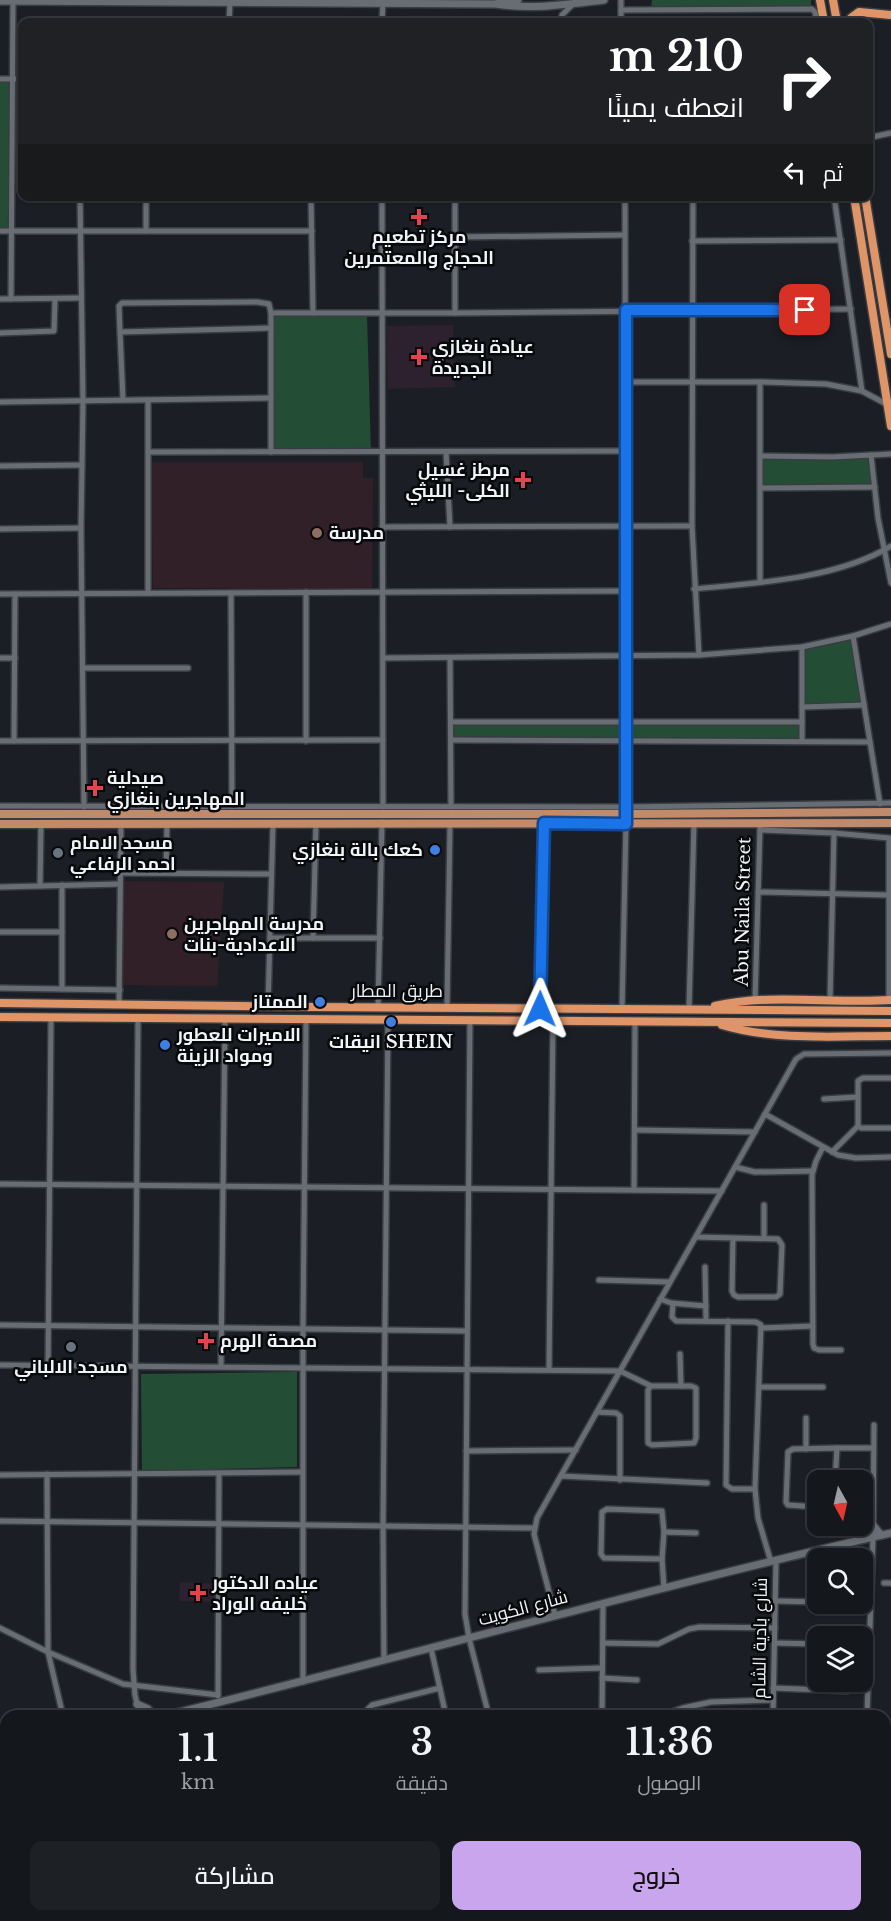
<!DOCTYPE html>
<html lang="ar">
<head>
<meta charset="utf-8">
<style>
	:root { --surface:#14171c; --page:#1d2025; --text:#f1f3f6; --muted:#9d9fa3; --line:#33363b; --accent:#c9a5ee }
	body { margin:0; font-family:"Libre Baskerville",Cairo,serif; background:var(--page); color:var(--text); direction:rtl; height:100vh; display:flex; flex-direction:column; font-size:22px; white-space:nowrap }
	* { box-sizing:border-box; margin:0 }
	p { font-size:20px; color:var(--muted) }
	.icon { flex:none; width:33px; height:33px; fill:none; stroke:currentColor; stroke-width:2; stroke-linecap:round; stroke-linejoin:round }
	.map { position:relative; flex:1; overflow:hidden; direction:ltr }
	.sheet { position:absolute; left:0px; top:1710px; width:891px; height:212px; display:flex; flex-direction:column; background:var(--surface); border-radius:18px 18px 0 0; box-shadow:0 2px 4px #0004,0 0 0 2px var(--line); direction:rtl }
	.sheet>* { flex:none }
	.hud { position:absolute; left:18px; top:18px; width:855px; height:183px; border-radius:12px; box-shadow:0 2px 4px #0004,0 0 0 2px var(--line); direction:rtl; background:#202124; color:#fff; overflow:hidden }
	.needle { width:39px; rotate:172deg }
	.buttons { position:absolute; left:807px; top:1470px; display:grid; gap:12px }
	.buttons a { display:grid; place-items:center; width:66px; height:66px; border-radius:12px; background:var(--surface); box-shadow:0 2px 4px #0004,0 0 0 2px var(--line); font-size:30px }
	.pin { position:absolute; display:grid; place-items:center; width:51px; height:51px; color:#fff; margin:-26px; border-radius:12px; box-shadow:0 3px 9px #0006 }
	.me { position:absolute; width:66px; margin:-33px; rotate:1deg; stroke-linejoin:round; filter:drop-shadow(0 0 4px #0008) }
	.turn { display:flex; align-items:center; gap:21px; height:126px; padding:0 30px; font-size:27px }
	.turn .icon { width:78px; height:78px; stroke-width:2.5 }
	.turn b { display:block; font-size:42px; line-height:51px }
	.then { display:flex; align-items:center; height:57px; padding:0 30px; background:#0003; gap:12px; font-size:22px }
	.eta { display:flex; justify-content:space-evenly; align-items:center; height:102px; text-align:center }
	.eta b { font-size:36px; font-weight:600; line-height:42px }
	.button { display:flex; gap:12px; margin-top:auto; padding:12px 30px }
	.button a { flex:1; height:69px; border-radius:12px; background:var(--accent); color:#111; font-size:24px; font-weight:600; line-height:69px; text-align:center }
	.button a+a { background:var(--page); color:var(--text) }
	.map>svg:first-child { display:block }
</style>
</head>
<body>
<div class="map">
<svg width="891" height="1921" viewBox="0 0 891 1921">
	<rect width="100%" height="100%" fill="#1b1f25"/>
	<g fill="#322028">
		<polygon points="151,462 363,462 363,478 373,478 372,589 153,588"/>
		<polygon points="123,881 224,882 217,986 122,985"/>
	</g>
	<g fill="#2d212f">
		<polygon points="453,325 455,387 388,389 387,326"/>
		<polygon points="180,1582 217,1584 216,1602 179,1601"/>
	</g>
	<g fill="#234e35">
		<polygon points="652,0 811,0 811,9 651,10"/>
		<polygon points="0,80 11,80 10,234 0,234"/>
		<polygon points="272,314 367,315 371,453 274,454"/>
		<polygon points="759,456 871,456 874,487 759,488"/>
		<polygon points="852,636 864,707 803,707 803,647"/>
		<polygon points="448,722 802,722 802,741 448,740"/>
		<polygon points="297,1372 297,1467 142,1471 141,1374"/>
	</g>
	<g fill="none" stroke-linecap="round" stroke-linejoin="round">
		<g stroke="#393c41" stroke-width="8">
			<g id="minor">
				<polyline points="621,10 812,9 815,12 817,22"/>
				<polyline points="229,22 230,3"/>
				<polyline points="382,22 383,2"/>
				<polyline points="560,22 562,15 574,3"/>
				<polyline points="621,22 621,0"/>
				<polyline points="0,79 22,79"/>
				<polyline points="868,138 891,133"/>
				<polyline points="80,196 83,401 81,528 84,807"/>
				<polyline points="311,196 313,313"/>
				<polyline points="382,196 383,807"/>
				<polyline points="455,196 455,313 851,309"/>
				<polyline points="625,196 626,810"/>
				<polyline points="693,196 692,526 699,655"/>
				<polyline points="834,196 862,391"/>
				<polyline points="0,231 312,231"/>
				<polyline points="146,231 146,196"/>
				<polyline points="456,237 625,235"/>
				<polyline points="692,241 841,240"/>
				<polyline points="0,299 80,298"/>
				<polyline points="11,299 13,0"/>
				<polyline points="271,313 455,313"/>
				<polyline points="120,332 119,306 122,303 257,302 269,304 271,313 271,452"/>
				<polyline points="0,333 54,331 55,299"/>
				<polyline points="625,382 760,382 826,384 862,391 888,405"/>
				<polyline points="123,400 120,332 271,328"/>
				<polyline points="148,400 148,593"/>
				<polyline points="0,402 271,398"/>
				<polyline points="148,452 625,451"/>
				<polyline points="446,452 450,527"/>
				<polyline points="871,455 878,518 891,583"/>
				<polyline points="760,456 832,457 891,454"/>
				<polyline points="0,466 82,465"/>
				<polyline points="760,488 875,487"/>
				<polyline points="382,527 692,526"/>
				<polyline points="0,529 81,528"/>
				<polyline points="760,582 760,382"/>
				<path d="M694,589C756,583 837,579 891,546"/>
				<polyline points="306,592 306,741"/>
				<polyline points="231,593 232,807"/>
				<polyline points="0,594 626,591"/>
				<polyline points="853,636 880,804"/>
				<polyline points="0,658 15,658"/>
				<polyline points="383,658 699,655 802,647 853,636 891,624"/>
				<polyline points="450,658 451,807"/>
				<polyline points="83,668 188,668"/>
				<polyline points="802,707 864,705"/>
				<polyline points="451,722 802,722"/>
				<polyline points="451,740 870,742"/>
				<polyline points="0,741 383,740"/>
				<polyline points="14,741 15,594"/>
				<polyline points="802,741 802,647"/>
				<polyline points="0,806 626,807 891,803"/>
				<polyline points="760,830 834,833 889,838 889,1000"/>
				<polyline points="120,873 271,874"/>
				<polyline points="166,873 167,824"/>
				<polyline points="62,885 62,989"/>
				<polyline points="40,886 41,824"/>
				<polyline points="0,887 120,884"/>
				<polyline points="758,892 889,895"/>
				<polyline points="0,932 62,932"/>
				<polyline points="270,938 380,938"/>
				<polyline points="313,938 316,823"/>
				<polyline points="0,988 120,990"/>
				<polyline points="755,1000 760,828"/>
				<polyline points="830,1000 834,833"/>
				<polyline points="119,1005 121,824"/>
				<polyline points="268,1007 273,823"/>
				<polyline points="378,1007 382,822"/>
				<polyline points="447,1008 450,824"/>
				<polyline points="540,1009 544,823"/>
				<polyline points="622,1009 626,822"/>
				<polyline points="689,1009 694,823"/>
				<polyline points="138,1018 133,1669 135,1695 140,1716"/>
				<polyline points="470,1019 465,1614 469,1638 489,1716"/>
				<polyline points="824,1099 857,1097"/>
				<polyline points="765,1114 838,1155 856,1158 891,1157"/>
				<polyline points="858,1126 861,1128 891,1128"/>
				<polyline points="635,1130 755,1132"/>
				<polyline points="823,1147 816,1161 812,1175 813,1344 814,1348 819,1350 841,1350"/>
				<polyline points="832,1152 858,1126 858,1081 863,1078 891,1078"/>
				<polyline points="735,1167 755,1172 813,1171"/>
				<polyline points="0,1184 722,1191"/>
				<polyline points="634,1190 635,1021"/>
				<polyline points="696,1237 778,1239 782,1245 780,1294 776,1297 738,1297 734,1295 732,1291 733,1238"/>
				<polyline points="764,1237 764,1205"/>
				<polyline points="705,1267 706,1321"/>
				<polyline points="599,1280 670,1282"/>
				<polyline points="660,1299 671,1303 706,1306"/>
				<polyline points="673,1304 672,1317 676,1321 756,1322 761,1325 755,1489 732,1489 726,1485 728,1321"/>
				<polyline points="0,1325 467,1331"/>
				<polyline points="761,1328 813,1326"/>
				<polyline points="680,1354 681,1386"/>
				<polyline points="0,1365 620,1371 651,1386"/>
				<polyline points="48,1366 51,1017"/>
				<polyline points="221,1367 225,1018"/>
				<polyline points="549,1370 553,1020"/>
				<polygon points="651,1386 691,1386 696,1388 696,1438 694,1443 652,1445 648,1443 648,1390"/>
				<polyline points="760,1387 823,1387"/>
				<polyline points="597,1412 616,1413 620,1416 620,1480"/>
				<polyline points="837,1448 873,1448"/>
				<polyline points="806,1449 806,1418"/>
				<polyline points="466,1451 576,1450"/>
				<polyline points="47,1474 48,1652 63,1716"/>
				<polyline points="0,1475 302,1472"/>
				<polyline points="561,1476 707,1483"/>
				<polyline points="755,1489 758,1518 771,1562"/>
				<polyline points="818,1507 788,1505 786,1502 788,1452 793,1449 837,1448 835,1480"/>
				<polygon points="607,1509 662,1511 664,1532 662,1559 604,1558 601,1554 602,1512"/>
				<polyline points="0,1521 534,1528"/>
				<polyline points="664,1532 696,1533"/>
				<polyline points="662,1559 664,1588"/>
				<polyline points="884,1583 891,1583"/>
				<polyline points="776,1601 818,1602"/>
				<polyline points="555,1615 534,1534 537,1518 796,1059 804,1054 891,1053"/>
				<polyline points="0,1628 48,1652 123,1684 218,1695"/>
				<polyline points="603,1643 658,1644 689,1629 700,1627 775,1628"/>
				<polyline points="775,1643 818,1644"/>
				<polyline points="431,1648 446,1716"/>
				<polyline points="384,1661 383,1526 388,1019"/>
				<polyline points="539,1670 602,1668"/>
				<polyline points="602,1678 637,1680"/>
				<polyline points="303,1682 303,1329 306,1018"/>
				<polyline points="773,1688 847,1691"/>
				<polyline points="218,1696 219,1473"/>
				<polyline points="208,1705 210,1716"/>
				<polyline points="368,1716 368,1709 372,1705 440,1688"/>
				<polyline points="602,1716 603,1603"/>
				<polyline points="659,1716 683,1708 711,1702 773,1700"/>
				<polyline points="773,1716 776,1561"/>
				<polyline points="867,1716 873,1537 874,1425"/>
				<polyline points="885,1730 891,1731"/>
				<polyline points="885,1797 891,1797"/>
				<polyline points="0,1846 6,1845"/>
				<polyline points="885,1850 891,1848"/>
				<polyline points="885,1862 891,1860"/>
				<polyline points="885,1897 891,1895"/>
				<polyline points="47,1916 48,1921"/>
				<polyline points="188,1916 190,1921"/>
				<polyline points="493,1916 494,1921"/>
				<polyline points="540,1916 541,1921"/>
				<polyline points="652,1916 654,1921"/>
				<polyline points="729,1916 730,1921"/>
				<polyline points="780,1916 782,1921"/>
				<polyline points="429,1917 430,1921"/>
				<polyline points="53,1921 74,1916"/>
				<polyline points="611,1921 631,1916"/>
			</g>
		</g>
		<g stroke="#393c41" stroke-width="10">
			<g id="secondary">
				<path d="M0,1L496,4C531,10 569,4 604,0"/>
				<polyline points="498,3 518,0"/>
				<polyline points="872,1524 881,1535"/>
				<polyline points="137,1704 148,1709 154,1716"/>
				<path d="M164,1716C407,1656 647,1589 891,1533"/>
				<polyline points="0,1758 6,1757"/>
			</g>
		</g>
		<g stroke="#393c41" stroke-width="11">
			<g id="primary">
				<polyline points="0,814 626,814 891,812"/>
				<polyline points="0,824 891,823"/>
			</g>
		</g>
		<g stroke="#393c41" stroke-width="11">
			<g id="trunk">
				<polyline points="820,0 824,22"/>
				<polyline points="833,0 837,22"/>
				<polyline points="849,22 851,18 859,12 891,15"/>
				<polyline points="854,196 891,426"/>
				<polyline points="865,196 891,354"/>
				<polyline points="0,1003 311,1007 891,1011"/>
				<path d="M715,1006C772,993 833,1004 891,1000"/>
				<polyline points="0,1017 891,1023"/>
				<path d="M722,1025C774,1041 838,1036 891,1036"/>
			</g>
		</g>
		<use href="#minor" stroke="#686d74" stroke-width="5"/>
		<use href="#secondary" stroke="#686d74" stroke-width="7"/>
		<use href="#primary" stroke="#c18b6b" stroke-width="8"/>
		<use href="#trunk" stroke="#df9568" stroke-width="8"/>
	</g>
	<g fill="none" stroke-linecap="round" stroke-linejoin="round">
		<g stroke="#114b97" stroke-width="15">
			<polyline id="route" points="540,1009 544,823 626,824 626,310 805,310"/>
		</g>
		<use href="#route" stroke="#1a73e8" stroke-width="10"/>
	</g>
	<g fill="#e0444e" stroke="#07090b" stroke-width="2">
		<path d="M416 208h6v6h6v6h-6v6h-6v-6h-6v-6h6z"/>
		<path d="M416 348h6v6h6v6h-6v6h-6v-6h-6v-6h6z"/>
		<path d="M520 471h6v6h6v6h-6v6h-6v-6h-6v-6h6z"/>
		<path d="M92 779h6v6h6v6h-6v6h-6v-6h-6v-6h6z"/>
		<path d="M203 1332h6v6h6v6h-6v6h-6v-6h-6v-6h6z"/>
		<path d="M195 1584h6v6h6v6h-6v6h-6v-6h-6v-6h6z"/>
	</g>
	<g fill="#8d6e63" stroke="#07090b" stroke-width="2">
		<circle cx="317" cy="533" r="6"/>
		<circle cx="172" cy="934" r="6"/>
	</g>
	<g fill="#3f7fe0" stroke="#07090b" stroke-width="2">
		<circle cx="435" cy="850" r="6"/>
		<circle cx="320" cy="1002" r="6"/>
		<circle cx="391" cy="1022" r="6"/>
		<circle cx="165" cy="1045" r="6"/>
	</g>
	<g fill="#6b7280" stroke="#07090b" stroke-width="2">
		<circle cx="58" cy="853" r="6"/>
		<circle cx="71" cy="1347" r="6"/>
	</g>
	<g text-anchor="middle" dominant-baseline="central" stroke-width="5" stroke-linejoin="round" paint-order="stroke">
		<g font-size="18" font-weight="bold" fill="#f0f3f7" stroke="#07090b" text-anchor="start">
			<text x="419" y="237" text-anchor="middle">مركز تطعيم<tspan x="419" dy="21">الحجاج والمعتمرين</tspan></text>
			<text x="432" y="347">عيادة بنغازي<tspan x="432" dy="21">الجديدة</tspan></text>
			<text x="510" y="470" text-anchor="end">مرطز غسيل<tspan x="510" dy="21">الكلى- الليثي</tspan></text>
			<text x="329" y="533">مدرسة</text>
			<text x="107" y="778">صيدلية<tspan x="107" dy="21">المهاجرين بنغازي</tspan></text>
			<text x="70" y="843">مسجد الامام<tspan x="70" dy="21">احمد الرفاعي</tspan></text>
			<text x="423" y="850" text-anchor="end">كعك بالة بنغازي</text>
			<text x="184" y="924">مدرسة المهاجرين<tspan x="184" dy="21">الاعدادية-بنات</tspan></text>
			<text x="308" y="1002" text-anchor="end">الممتاز</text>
			<text x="177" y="1035">الاميرات للعطور<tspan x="177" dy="21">ومواد الزينة</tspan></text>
			<text x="391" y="1042" text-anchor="middle">انيقات SHEIN</text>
			<text x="220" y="1341">مصحة الهرم</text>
			<text x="71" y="1367" text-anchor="middle">مسجد الالباني</text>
			<text x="212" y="1583">عياده الدكتور<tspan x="212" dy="21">خليفه الوراد</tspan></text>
		</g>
		<g font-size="18" fill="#f0f3f7" stroke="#07090b">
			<text transform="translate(743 912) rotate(-89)">Abu Naila Street</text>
			<text x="397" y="991">طريق المطار</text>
			<text transform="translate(523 1608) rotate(-15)">شارع الكويت</text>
			<text transform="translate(760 1638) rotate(-89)">شارع بادية الشام</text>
		</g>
	</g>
</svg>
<div class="buttons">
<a><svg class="needle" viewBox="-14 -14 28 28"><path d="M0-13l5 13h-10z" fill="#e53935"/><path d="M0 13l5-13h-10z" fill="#9d9fa3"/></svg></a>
<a><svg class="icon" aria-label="search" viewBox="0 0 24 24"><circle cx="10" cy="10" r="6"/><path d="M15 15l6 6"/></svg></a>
<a><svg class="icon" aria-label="layers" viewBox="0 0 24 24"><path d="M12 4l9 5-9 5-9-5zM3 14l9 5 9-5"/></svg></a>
</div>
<div class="pin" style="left:805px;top:310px;background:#d93025"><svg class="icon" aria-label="arrive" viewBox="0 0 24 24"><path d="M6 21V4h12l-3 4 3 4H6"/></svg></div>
<svg class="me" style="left:540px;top:1009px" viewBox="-20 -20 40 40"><path d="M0-17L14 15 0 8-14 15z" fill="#1a73e8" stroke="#fff" stroke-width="4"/></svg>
<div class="hud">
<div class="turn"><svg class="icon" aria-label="right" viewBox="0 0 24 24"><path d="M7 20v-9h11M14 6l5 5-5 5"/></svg><div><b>210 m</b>انعطف يمينًا</div></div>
<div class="then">ثم<svg class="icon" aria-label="left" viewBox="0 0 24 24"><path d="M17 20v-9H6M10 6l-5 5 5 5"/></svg></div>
</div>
<section class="sheet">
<div class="eta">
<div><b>11:36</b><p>الوصول</p></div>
<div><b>3</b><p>دقيقة</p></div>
<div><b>1.1</b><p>km</p></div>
</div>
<div class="button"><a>خروج</a><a>مشاركة</a></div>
</section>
</div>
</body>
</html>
